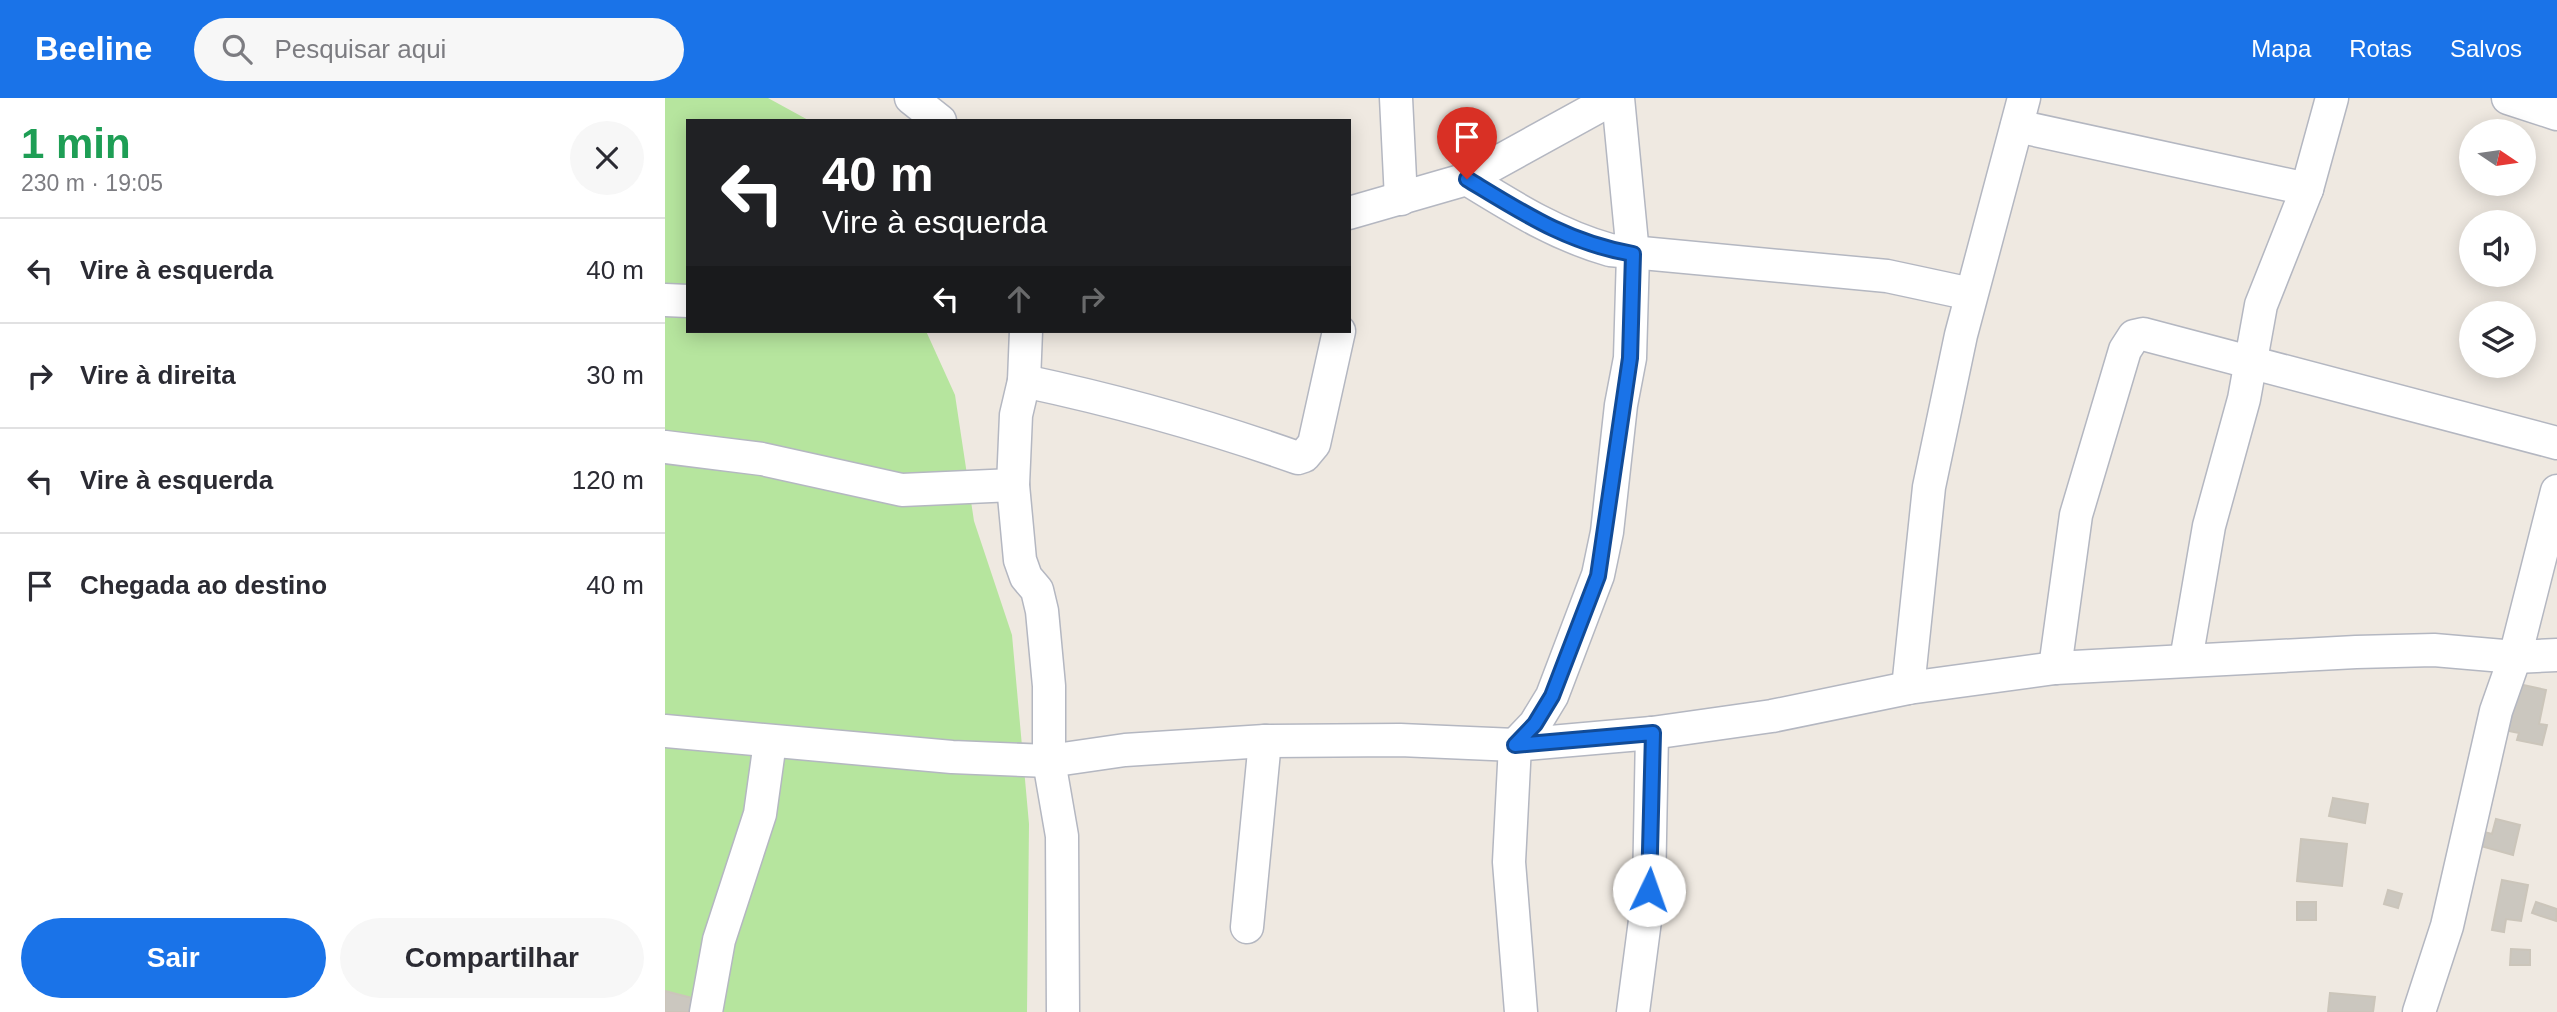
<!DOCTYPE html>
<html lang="pt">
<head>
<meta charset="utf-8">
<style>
	:root { --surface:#fff; --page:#f7f7f7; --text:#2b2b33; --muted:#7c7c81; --line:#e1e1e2; --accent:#1a73e8 }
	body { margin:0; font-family:Helvetica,sans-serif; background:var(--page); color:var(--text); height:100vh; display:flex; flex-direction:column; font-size:26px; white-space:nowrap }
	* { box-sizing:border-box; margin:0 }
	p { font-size:23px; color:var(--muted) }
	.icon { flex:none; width:38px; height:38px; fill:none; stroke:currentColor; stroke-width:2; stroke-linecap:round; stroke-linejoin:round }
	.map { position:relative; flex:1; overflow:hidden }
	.drawer { display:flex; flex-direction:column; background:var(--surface); width:665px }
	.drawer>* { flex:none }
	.guide { position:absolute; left:21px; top:21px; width:665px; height:214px; border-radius:0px; box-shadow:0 4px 18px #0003; background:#202124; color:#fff; overflow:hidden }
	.needle { width:46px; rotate:103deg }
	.controls { position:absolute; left:1794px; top:21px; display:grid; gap:14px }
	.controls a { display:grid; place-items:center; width:77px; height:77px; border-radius:50%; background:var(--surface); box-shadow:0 4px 18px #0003; font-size:35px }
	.pin { position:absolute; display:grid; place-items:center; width:60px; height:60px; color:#fff; margin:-72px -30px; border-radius:50% 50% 50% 0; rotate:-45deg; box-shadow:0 0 7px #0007 }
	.pin .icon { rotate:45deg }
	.me { position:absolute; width:77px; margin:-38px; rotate:3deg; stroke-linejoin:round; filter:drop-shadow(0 0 5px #0008) }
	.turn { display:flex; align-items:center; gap:24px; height:147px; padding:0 21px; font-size:32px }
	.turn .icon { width:91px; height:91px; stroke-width:2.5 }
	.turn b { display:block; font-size:49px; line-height:60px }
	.lanes { display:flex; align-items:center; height:66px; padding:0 21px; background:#0003; justify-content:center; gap:35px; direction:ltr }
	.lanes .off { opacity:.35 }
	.round { display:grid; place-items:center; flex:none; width:74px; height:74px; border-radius:37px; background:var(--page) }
	.overview { display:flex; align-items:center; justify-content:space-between; height:119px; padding:0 21px }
	h1 { font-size:42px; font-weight:800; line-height:52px; color:#1e9e55 }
	.primary-button { display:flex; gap:14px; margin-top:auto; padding:14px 21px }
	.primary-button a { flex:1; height:80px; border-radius:42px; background:var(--accent); color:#fff; font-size:28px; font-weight:800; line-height:80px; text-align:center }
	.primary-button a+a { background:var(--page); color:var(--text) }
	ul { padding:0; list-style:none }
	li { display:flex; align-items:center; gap:21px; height:105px; padding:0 21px; border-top:2px solid var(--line) }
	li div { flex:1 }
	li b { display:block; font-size:26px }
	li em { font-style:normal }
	header { display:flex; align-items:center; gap:42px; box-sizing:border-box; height:98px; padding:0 35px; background:var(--accent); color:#fff }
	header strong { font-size:33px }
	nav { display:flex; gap:38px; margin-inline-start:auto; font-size:24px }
	.search { width:490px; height:63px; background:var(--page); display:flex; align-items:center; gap:18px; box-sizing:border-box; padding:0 24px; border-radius:38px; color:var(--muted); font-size:26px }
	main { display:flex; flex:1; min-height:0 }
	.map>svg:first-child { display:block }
</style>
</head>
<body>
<header>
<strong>Beeline</strong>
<div class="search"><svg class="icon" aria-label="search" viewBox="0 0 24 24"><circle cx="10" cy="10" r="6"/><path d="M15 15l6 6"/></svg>Pesquisar aqui</div>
<nav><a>Mapa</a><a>Rotas</a><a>Salvos</a></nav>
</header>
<main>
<section class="drawer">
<div class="overview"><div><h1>1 min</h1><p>230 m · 19:05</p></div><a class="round"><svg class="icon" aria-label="close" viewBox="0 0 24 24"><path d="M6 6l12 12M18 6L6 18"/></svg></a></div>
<ul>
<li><svg class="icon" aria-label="left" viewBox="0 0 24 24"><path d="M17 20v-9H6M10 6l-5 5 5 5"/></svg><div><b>Vire à esquerda</b></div><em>40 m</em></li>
<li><svg class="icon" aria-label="right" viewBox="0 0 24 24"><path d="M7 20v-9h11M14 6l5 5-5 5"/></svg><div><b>Vire à direita</b></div><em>30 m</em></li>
<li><svg class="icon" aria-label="left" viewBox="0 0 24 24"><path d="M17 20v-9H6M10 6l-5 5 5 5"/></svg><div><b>Vire à esquerda</b></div><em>120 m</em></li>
<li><svg class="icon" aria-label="arrive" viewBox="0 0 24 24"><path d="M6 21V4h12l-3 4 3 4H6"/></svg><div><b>Chegada ao destino</b></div><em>40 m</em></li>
</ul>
<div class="primary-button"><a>Sair</a><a>Compartilhar</a></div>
</section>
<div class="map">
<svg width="1892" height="914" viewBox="0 0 1892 914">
	<rect width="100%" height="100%" fill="#efe9e1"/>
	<polygon fill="#b6e59e" points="0,0 103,0 145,23 23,23 23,233 261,233 290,297 309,423 347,537 364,726 362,914 0,914"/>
	<g fill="#cbc7bf" stroke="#cbc5ba" stroke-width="2">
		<polygon points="1849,585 1881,592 1874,626 1882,627 1877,647 1852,642 1854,635 1839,632"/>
		<polygon points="1668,700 1703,706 1700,725 1664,718"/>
		<polygon points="1831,721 1855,727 1848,757 1816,748 1819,734 1827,736"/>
		<polygon points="1636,741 1682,746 1677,788 1632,783"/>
		<polygon points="1837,782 1863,787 1856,823 1841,821 1839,834 1827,832"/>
		<polygon points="1723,792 1737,796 1733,810 1719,806"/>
		<rect x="1632" y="804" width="19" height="18"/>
		<polygon points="1871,804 1892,811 1891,823 1867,815"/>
		<polygon points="1846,851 1865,852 1865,867 1845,867"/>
		<polygon points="0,893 27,900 24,914 0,914"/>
		<polygon points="1665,895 1710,899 1708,914 1663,914"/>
	</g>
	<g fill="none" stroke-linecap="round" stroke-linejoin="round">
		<g stroke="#b4b7c1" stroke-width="35">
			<g id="minor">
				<polyline points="246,0 275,23"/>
				<polyline points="731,0 736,101"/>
				<polyline points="1843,0 1892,16"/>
				<polyline points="1352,28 1642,91"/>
				<path d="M802,81C849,110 892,137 945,152L1222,178L1306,196"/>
				<polyline points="684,115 802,81 949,0"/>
				<polyline points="0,202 23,203"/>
				<polyline points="361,233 359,283 351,317 348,387 355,462 361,479 372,492 377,513 384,588 384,663 397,738 398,914"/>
				<path d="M359,283C453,303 543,328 633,360L639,358L649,346L674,233"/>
				<polyline points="0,349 97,361 237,392 348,387"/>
				<polyline points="1521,562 1544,428 1579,301 1596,207 1642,91 1667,0"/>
				<polyline points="1390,570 1411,417 1460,252 1469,238 1478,236 1892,345"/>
				<polyline points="1243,590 1264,389 1296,237 1359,0"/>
				<polyline points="0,633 287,659 384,663 460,652 600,643 735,642 850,647 987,635 1107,618 1243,590 1390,570 1691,554 1769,552 1850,559 1892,557"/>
				<polyline points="582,829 600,643"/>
				<polyline points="41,914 54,842 95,716 105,644"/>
				<polyline points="856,914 844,764 850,647 870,626 887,598 933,477 942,434 956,307 965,260 968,156 953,0"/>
				<polyline points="968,914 984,792 987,635"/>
				<polyline points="1754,914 1782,828 1831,613 1850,559 1892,393"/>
			</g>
		</g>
		<use href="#minor" stroke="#fff" stroke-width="32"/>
	</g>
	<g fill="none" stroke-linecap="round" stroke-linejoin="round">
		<g stroke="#114b97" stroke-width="18">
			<path id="route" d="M802,81C858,115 903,145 968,156L965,260L933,478L887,598L870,626L850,647L988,635L984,792"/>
		</g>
		<use href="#route" stroke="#1a73e8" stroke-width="12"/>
	</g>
</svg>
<div class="controls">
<a><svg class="needle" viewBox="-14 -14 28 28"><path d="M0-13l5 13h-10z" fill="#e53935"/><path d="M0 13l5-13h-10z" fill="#7c7c81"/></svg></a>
<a><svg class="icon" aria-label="sound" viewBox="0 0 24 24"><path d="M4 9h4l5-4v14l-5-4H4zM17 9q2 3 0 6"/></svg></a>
<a><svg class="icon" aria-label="layers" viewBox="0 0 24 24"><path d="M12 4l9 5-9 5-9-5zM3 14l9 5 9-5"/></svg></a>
</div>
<div class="pin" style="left:802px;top:81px;background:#d93025"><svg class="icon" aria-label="arrive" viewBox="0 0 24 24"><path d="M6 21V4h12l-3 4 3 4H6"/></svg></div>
<svg class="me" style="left:984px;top:792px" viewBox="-20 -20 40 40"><circle r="19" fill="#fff"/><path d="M0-13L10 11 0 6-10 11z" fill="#1a73e8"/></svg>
<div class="guide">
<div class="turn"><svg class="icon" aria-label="left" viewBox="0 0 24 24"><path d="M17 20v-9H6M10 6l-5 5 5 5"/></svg><div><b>40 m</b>Vire à esquerda</div></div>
<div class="lanes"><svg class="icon" aria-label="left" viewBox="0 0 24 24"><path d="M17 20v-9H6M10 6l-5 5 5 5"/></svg><svg class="icon off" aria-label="ahead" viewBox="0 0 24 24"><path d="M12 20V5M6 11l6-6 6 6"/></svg><svg class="icon off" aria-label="right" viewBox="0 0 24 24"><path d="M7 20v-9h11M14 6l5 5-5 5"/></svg></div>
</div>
</div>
</main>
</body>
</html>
